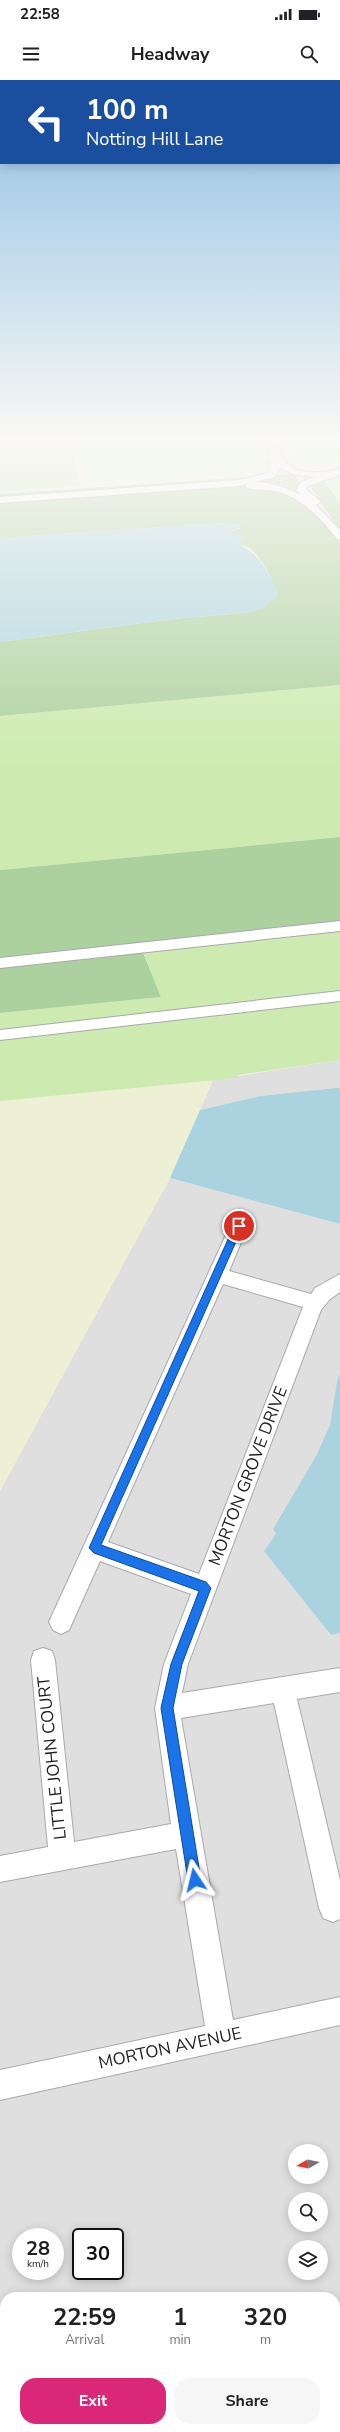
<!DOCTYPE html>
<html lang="en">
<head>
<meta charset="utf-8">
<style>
	:root { --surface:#fff; --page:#f6f6f6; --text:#202124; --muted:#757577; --accent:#db2777 }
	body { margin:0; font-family:"Nunito Sans",sans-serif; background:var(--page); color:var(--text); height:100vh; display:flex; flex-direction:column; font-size:15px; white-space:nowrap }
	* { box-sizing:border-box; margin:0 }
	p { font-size:13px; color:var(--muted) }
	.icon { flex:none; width:22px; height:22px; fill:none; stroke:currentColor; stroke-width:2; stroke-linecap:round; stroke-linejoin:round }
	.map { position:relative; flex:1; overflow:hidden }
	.panel { position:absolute; left:0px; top:2212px; width:340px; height:140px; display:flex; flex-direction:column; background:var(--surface); border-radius:16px 16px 0 0; box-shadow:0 2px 10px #0003 }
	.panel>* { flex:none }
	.guide { position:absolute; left:0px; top:0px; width:340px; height:84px; box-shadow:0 2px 10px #0003; background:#1a4fa0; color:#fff; overflow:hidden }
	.needle { width:26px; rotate:261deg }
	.fabs { position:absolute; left:288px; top:2064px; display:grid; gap:8px }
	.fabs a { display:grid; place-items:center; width:40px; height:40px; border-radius:50%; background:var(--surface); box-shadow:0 2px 10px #0003; font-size:20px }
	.speed { position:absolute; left:12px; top:2148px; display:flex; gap:8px; font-size:20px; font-weight:700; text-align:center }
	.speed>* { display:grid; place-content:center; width:52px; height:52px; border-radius:50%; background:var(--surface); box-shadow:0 2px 10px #0003; line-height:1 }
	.speed small { font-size:10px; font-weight:400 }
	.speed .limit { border:2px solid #111; border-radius:6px; background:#fff; color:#111 }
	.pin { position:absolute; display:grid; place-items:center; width:34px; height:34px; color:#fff; margin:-17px; border:2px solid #fff; border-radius:50%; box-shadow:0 1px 4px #0007 }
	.me { position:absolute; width:44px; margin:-22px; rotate:350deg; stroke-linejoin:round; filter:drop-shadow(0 0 3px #0008) }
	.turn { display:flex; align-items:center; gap:14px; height:84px; padding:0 20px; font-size:18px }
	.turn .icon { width:52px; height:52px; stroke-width:2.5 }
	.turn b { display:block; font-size:28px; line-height:34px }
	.eta { display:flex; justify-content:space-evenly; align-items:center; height:68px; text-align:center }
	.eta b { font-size:24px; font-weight:700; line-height:28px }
	.primary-button { display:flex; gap:8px; margin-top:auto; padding:8px 20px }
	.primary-button a { flex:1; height:46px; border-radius:16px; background:var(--accent); color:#fff; font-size:16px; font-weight:700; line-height:46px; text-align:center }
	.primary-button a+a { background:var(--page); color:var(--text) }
	.status { display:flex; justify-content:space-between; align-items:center; height:28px; padding:0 20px; background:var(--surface); direction:ltr }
	.status svg { height:11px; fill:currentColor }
	header { display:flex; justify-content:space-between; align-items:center; height:52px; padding:0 20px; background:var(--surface); font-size:18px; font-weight:700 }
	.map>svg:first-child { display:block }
</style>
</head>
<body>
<div class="status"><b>22:58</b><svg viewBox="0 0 49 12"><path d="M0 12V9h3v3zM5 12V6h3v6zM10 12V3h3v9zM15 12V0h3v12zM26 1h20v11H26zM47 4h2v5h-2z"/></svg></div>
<header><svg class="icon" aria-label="menu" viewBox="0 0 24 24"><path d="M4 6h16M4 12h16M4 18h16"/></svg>Headway<svg class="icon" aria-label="search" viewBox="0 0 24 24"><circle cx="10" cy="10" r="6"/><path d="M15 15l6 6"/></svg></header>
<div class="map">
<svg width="340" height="2352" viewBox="0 0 340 2352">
	<rect width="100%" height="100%" fill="#f2efe9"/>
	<g fill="#e0dfdf" fill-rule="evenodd">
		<polygon points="340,980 340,1009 260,1016 200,1030 213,1000"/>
		<path d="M170,1098L340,1144V1294L337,1301L330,1345L316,1376L273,1449L330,1555L340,1553V2352H0V1411ZM295,2071H321V2097H295ZM295,2119H321V2145H295ZM21,2157H55V2191H21ZM81,2157H115V2191H81ZM295,2167H321V2193H295ZM5,2217H335V2347H5Z"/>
	</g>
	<polygon fill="#eef0d5" points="213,1000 170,1098 0,1411 0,1021"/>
	<g fill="#cdebb0">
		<polygon points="0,360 72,360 79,406 0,411"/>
		<polygon points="340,605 340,757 0,790 0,636"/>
		<polygon points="340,842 340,980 238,995 237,998 0,1021 0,933 161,917 142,869"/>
	</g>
	<g fill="#add19e">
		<polygon points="340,391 340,396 323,399 340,423 340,451 302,394"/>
		<path d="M294,394L340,464V605L0,636V562L172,539L243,533L264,528L267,522L276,518C275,503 264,482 253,471C250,467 243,466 238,464L236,455L230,451L240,449V445L223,443L0,458V414Z"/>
		<polygon points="340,757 340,842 142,870 161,917 0,933 0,790"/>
	</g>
	<g fill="#c8facc">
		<polygon points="71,360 264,360 283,390 86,403"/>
		<polygon points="286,360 340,360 340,384 303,387"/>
		<polygon points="340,395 340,422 323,397"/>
	</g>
	<g fill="#aad3df">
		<path d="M223,443L235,444L243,447L230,451L242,456L243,461L238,462V464C261,474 267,492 278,513L276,518L267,522L265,528L243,533L172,539L0,562V458Z"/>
		<polygon points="337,1008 340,1009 340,1144 170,1098 200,1030 260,1016"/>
		<polygon points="340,1294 340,1553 331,1555 264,1471 276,1454 273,1449 316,1376 330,1345 337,1301"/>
	</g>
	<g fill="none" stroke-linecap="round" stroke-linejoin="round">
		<g stroke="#a9a9a9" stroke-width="2">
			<g id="minor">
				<path d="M276,366L280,369C286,397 318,394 340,389V395L308,406L306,409L319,420L321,422L316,425L340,450V460L337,459C321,438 302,418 276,411C267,409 251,412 245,406C255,396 290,409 301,415L296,410L301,402L314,397L295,395L280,388L274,397L239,406L0,423V417L239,400L268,393L271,389L269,374Z"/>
				<polygon points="340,841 340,851 0,888 0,878"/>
				<polygon points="340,911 340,921 0,960 0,950"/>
				<path d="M239,1139L246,1141L248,1146L229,1191L311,1214L315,1208L340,1194V1212L329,1220L321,1230L188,1584L182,1613L340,1588V1612L297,1619L340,1800V1839L333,1842L323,1838L319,1828L274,1623L181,1638L233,1940L340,1917V1945L0,2020V1990L205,1946L176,1769L0,1802V1776L48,1767L31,1580L34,1571L43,1568L52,1571L55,1580L74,1762L171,1744L155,1628L164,1584L191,1514L100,1481L69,1550L61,1554L53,1550L49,1542L230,1146L232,1141ZM223,1204L303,1227L199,1494L108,1462Z"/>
				<polygon points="340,2306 340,2340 335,2341 335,2307"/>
				<polygon points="208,2347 260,2347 258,2352 206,2352"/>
			</g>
		</g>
		<use href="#minor" fill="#fff" fill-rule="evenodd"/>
	</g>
	<linearGradient id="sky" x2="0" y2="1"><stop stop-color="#8fc0e4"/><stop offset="0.52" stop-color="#f9f8f5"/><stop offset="1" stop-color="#f9f8f5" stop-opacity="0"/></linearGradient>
	<rect width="340" height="689" fill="url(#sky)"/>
	<polygon fill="#1a73e8" stroke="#114b97" points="239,1142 243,1146 101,1465 206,1502 211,1508 182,1584 173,1628 201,1800 199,1805 195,1807 190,1805 188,1800 161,1628 171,1584 199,1511 94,1473 89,1468 234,1146"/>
	<g text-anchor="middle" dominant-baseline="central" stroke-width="3" stroke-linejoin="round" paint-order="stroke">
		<g font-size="17" fill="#222" stroke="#fff">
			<text transform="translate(248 1396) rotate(-69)">MORTON GROVE DRIVE</text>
			<text transform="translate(52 1678) rotate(-96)">LITTLE JOHN COURT</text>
			<text transform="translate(170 1968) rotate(-12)">MORTON AVENUE</text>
		</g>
	</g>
</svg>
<div class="fabs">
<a><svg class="needle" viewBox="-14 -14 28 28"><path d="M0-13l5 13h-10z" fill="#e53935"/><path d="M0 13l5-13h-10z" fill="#757577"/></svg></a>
<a><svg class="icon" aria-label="search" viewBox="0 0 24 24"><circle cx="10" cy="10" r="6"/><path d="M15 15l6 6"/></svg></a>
<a><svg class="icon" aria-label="layers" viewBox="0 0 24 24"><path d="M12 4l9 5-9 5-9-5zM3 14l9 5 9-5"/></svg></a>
</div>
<div class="speed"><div>28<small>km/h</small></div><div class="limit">30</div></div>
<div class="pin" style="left:239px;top:1146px;background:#d93025"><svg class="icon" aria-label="arrive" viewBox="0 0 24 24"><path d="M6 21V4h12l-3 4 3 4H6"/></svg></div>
<svg class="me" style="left:195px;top:1800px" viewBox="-20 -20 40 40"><path d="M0-17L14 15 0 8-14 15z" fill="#1a73e8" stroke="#fff" stroke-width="4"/></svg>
<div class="guide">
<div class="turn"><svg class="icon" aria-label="left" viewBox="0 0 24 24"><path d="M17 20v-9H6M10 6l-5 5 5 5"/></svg><div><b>100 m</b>Notting Hill Lane</div></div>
</div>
<section class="panel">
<div class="eta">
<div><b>22:59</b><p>Arrival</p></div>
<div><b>1</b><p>min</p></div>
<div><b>320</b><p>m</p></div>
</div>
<div class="primary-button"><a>Exit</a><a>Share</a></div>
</section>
</div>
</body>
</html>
